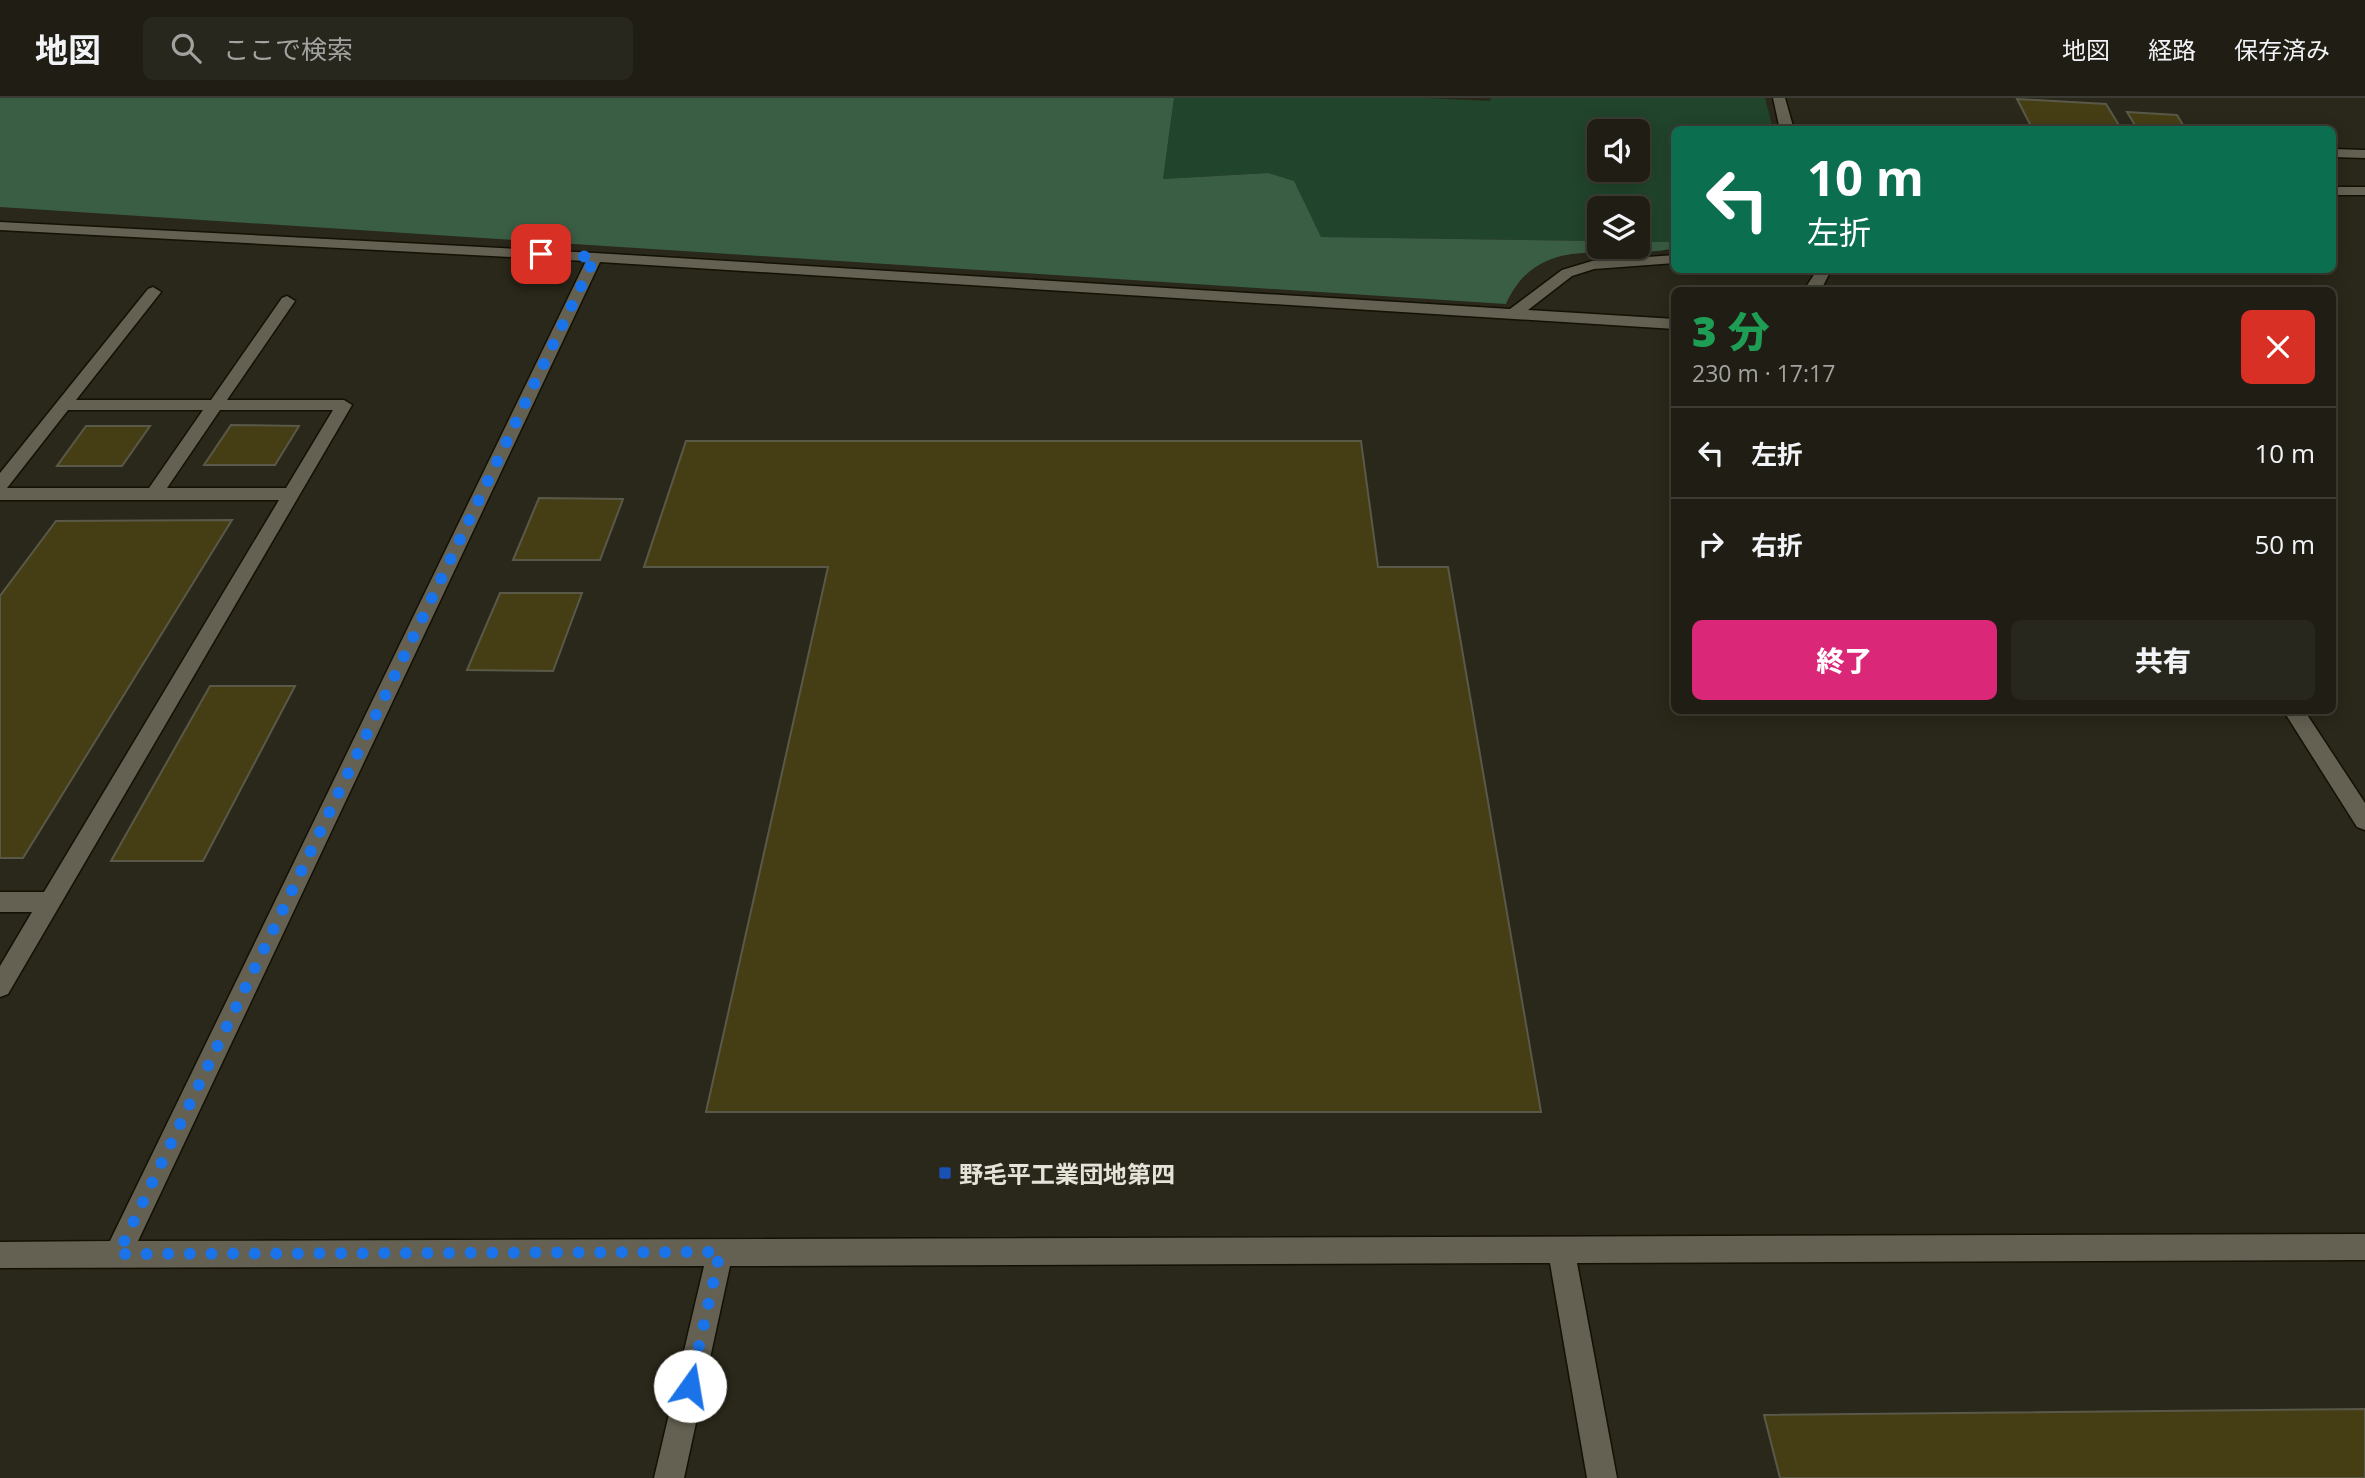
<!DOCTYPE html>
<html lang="ja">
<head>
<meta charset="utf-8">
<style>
	:root { --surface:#201e14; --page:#28271d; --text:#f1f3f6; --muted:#a2a2a0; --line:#3d3c34; --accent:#db2777 }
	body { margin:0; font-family:"Open Sans","Noto Sans JP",sans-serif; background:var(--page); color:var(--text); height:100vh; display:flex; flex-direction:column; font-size:26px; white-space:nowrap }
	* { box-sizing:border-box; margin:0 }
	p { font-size:23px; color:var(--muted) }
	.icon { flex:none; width:38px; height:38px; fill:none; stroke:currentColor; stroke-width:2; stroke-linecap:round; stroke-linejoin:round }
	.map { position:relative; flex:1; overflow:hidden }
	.side { position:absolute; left:1671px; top:189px; width:665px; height:427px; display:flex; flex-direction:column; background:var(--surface); border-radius:10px; box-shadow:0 4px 18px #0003,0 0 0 2px var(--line) }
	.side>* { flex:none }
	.top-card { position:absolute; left:1671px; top:28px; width:665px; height:147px; border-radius:10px; box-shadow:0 4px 18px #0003,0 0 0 2px var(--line); background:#0b6e4f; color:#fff; overflow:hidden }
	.fabs { position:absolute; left:1587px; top:21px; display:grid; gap:14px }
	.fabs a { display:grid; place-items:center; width:63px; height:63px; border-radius:10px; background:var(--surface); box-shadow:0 4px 18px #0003,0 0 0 2px var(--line); font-size:35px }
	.pin { position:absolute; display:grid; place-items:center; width:60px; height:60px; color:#fff; margin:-30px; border-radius:14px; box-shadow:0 4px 10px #0006 }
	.me { position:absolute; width:77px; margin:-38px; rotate:13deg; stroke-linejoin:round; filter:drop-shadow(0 0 5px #0008) }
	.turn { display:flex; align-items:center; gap:24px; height:147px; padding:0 21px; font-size:32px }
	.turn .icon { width:91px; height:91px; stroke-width:2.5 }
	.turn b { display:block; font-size:49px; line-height:60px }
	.round { display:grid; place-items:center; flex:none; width:74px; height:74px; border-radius:10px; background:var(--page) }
	.head { display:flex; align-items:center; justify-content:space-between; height:119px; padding:0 21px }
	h1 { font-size:42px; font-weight:800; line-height:52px; color:#1e9e55 }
	.button { display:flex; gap:14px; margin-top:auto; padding:14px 21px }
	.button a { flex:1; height:80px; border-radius:10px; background:var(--accent); color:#fff; font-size:28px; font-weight:800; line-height:80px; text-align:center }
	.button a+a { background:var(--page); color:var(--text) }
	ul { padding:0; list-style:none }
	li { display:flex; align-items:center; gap:21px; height:91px; padding:0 21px; border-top:2px solid var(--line) }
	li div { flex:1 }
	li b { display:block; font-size:26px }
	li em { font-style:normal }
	header { display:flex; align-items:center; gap:42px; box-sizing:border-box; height:98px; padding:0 35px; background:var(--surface); border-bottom:2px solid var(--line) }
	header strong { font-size:33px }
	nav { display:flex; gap:38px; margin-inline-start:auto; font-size:24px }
	.search { width:490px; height:63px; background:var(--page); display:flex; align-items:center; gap:18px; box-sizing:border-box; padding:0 24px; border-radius:10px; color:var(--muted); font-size:26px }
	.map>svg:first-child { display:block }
</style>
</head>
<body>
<header>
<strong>地図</strong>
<div class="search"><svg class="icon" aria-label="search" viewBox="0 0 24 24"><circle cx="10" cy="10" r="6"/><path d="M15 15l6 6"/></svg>ここで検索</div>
<nav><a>地図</a><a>経路</a><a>保存済み</a></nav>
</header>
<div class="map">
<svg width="2365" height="1380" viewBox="0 0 2365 1380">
	<rect width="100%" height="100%" fill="#2a281a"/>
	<path fill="#21442c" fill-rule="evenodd" d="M1174,0H1427L1490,3L1491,0H1765L1773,31L1675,32V144H1638V110H1600L1599,143L1321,139L1293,83L1268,75L1163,81ZM1600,33H1638V72H1600Z"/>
	<path fill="#3a5e44" d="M0,0H1174L1163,81L1268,75L1294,83L1321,139L1599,143L1600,149H1638V144H1675V150C1614,165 1540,130 1506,206L0,109Z"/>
	<g fill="#453e15" stroke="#5a5848" stroke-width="2">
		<polygon points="2017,1 2106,6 2122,32 2033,32"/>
		<polygon points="2127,14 2177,17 2186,32 2138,32"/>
		<polygon points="231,327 299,328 275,367 204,367"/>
		<polygon points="86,328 150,328 122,368 57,368"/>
		<polygon points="686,343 1361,343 1378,469 1448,469 1541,1014 706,1014 828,469 644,469"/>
		<polygon points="539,400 623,401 600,462 513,462"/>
		<polygon points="232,422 23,760 0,760 0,498 56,423"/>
		<polygon points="500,495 582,495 553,573 467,572"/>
		<polygon points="210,588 295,588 203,763 111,763"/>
		<polygon points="2365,1311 2365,1380 1780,1380 1764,1317"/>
	</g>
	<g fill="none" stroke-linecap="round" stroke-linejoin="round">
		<g stroke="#131004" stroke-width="3">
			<g id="minor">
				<polygon points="1773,0 1785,0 1794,32 1780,32"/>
				<polygon points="2333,51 2365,52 2365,60 2333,59"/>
				<rect x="2333" y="89" width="32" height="8"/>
				<polygon points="0,124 595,155 1510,211 1562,172 1592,163 1675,157 1675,165 1594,171 1572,178 1528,212 1675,221 1675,231 600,164 138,1143 2365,1136 2365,1162 1577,1165 1617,1380 1587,1380 1550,1165 730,1168 684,1380 654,1380 704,1168 0,1170 0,1144 110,1143 586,163 0,132"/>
				<polygon points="1817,172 1831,172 1821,192 1804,192"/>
				<path d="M153,189L161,194L76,302H211L282,200L287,198L295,203L227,302H344L352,307L8,896L0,899V868L32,814H0V794H44L279,402H0V375L148,191ZM68,312H203L149,390H7ZM220,312H333L286,390H167Z"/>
				<polygon points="2283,612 2304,612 2365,705 2365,732 2357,729"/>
			</g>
		</g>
		<use href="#minor" fill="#646152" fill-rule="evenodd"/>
	</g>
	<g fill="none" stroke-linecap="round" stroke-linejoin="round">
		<polyline stroke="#1a73e8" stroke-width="12" stroke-dasharray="0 21.6" points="541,156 595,159 118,1156 720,1154 690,1288"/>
	</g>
	<rect fill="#1a4fb4" stroke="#2a281a" stroke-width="2.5" x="938" y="1068" width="14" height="14" rx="3.5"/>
	<g text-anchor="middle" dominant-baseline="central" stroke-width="7" stroke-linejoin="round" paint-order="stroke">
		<g font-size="24" font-weight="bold" fill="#e4e2d9" stroke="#2a281a" text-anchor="start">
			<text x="959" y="1075">野毛平工業団地第四</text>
		</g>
	</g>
</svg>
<div class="fabs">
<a><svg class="icon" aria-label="sound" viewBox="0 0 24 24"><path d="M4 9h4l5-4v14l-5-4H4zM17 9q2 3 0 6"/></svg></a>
<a><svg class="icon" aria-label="layers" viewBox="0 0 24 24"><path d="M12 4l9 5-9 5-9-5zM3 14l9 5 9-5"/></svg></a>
</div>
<div class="pin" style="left:541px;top:156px;background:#d93025"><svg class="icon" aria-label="arrive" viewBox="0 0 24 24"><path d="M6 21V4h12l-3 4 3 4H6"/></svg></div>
<svg class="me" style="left:690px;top:1288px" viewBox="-20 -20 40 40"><circle r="19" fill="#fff"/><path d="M0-13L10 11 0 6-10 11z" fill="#1a73e8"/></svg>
<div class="top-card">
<div class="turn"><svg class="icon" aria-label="left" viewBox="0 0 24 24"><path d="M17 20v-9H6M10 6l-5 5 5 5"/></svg><div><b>10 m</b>左折</div></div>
</div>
<section class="side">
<div class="head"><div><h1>3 分</h1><p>230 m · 17:17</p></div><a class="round" style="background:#d93025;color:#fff"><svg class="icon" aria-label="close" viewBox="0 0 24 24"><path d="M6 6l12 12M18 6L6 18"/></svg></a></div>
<ul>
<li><svg class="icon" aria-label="left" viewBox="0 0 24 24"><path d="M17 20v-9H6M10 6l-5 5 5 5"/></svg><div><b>左折</b></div><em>10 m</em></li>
<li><svg class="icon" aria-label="right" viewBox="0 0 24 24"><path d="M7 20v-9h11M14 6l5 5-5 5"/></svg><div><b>右折</b></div><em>50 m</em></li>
</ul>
<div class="button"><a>終了</a><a>共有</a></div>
</section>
</div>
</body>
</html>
